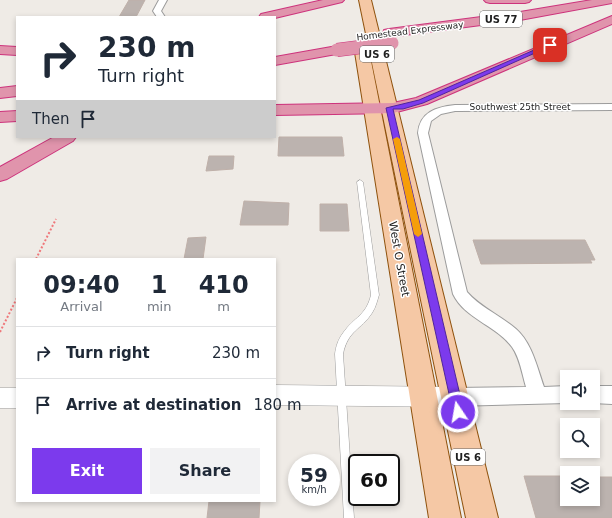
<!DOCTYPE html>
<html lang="en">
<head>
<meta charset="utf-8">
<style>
	:root { --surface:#fff; --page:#f2f2f3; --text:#1f2937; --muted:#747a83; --line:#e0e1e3; --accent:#7c3aed }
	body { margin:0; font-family:"DejaVu Sans",sans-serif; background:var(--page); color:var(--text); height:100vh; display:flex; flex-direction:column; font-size:15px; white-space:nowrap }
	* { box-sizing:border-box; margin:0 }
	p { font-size:13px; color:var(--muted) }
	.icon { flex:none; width:22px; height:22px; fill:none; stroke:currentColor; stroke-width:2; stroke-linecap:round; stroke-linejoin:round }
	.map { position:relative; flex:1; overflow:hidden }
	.drawer { position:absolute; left:16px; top:258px; width:260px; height:244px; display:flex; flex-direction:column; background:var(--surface); border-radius:0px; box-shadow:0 2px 6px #0003 }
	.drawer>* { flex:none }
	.top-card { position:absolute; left:16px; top:16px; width:260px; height:122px; border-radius:0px; box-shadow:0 2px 6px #0003; background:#fff; color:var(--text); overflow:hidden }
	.controls { position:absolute; left:560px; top:370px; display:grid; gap:8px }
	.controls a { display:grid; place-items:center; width:40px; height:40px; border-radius:0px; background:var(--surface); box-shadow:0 2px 6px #0003; font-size:20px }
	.speed { position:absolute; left:288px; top:454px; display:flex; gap:8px; font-size:20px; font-weight:700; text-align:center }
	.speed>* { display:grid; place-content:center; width:52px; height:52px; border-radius:50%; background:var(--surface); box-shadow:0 2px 6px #0003; line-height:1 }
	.speed small { font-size:10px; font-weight:400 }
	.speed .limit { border:2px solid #111; border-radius:6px; background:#fff; color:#111 }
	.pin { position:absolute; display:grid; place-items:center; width:34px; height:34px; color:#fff; margin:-17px; border-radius:8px; box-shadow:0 2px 6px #0006 }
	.me { position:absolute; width:44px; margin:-22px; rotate:348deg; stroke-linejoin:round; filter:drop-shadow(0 0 3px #0008) }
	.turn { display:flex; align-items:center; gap:14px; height:84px; padding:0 16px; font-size:18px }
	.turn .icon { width:52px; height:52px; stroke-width:2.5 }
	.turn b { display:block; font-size:28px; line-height:34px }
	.then { display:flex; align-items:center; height:38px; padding:0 16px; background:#0003; gap:8px; font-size:15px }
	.eta { display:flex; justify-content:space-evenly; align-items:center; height:68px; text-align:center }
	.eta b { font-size:24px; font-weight:800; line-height:28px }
	.primary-button { display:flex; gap:8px; margin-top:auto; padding:8px 16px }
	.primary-button a { flex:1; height:46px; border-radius:0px; background:var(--accent); color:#fff; font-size:16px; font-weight:800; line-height:46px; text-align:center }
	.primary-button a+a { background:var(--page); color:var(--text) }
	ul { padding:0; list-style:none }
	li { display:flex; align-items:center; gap:12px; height:52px; padding:0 16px; border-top:1px solid var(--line) }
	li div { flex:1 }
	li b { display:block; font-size:15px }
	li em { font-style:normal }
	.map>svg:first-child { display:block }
</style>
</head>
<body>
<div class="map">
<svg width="612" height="518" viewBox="0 0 612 518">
	<rect width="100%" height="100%" fill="#efebe6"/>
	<g fill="#bcb3af" stroke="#bfb0a9">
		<polygon points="129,0 145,0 136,17 119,17"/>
		<polygon points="279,137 342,137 344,156 278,156"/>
		<polygon points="209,156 234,156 233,169 206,171"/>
		<polygon points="244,201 289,203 288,225 240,225"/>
		<polygon points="320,204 347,204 349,231 320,231"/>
		<polygon points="206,237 203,259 184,259 188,238"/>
		<polygon points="473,240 585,240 595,260 590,260 592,263 481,264"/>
		<polygon points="524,476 567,476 567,499 593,499 593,477 612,477 612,518 536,518"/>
		<polygon points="209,501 260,501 259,518 207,518"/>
	</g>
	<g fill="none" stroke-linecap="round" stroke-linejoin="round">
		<g stroke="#9c9c9c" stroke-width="1">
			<path id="service" d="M360,180L363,182L379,295C377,301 376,307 372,313C361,330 348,330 343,354L354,518H344L335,354C336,346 338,340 343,333C354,317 366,316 371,295L357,182Z"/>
		</g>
		<g stroke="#9c9c9c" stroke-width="2">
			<g id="minor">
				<polygon points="159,0 167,0 161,11 165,17 157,17 153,11"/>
				<path d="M612,104V110L455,111L441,114L431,121L428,133L467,292C481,308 500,315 516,329C532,343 537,367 544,387L567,386V403H568L455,406L449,403L446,397L449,391L455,388L526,387C522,374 520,358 512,347C496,325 465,319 453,294L418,133C420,112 436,107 455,105Z"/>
				<polygon points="593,386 612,386 612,404 592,403 593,403"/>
			</g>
		</g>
		<g stroke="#9c9c9c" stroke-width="1">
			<g id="tertiary">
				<polygon points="275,385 455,387 463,390 466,397 463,404 455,407 275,405"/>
				<rect x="0" y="388" width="17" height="20"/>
			</g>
		</g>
		<g stroke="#8e510c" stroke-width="2">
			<g id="primary">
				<polygon points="359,0 371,0 498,518 466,518"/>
				<polygon points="361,42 366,43 368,46 461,518 429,518 354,46 356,43"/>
			</g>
		</g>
		<g stroke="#cd337c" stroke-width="2">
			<g id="motorway">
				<polygon points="323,0 344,0 342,2 275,18 275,17 259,17 261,14"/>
				<polygon points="484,0 531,0 529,2 525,3 490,3 486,2"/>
				<polygon points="592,0 612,0 612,3 520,20 389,37 384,36 383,33 384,30 389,29 520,12"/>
				<polygon points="612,16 612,24 427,104 393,113 275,115 275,105 393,103 416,98"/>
				<polygon points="0,46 17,47 17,55 0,54"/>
				<polygon points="337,46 342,47 344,50 342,53 275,65 275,57"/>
				<polygon points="17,86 17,96 0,98 0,88"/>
				<polygon points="17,111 17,121 0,122 0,112"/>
				<polygon points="54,137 76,137 73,141 7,179 0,181 0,167"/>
			</g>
		</g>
		<g stroke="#ef777a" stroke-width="2" stroke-dasharray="2 2" stroke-linecap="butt">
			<polyline points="36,259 56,219"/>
			<polyline points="0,332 17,298"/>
		</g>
		<use href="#service" fill="#fff" fill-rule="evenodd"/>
		<use href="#minor" fill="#fff" fill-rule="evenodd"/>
		<use href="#tertiary" fill="#fff" fill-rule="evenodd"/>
		<use href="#primary" fill="#f5c8a5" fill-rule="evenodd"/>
		<use href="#motorway" fill="#e094ac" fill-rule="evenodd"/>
		<g stroke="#cd337c" stroke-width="14" stroke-linecap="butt">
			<polyline id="motorway-bridge" points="337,50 392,43"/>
		</g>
		<use href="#motorway-bridge" stroke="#e094ac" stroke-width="13"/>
	</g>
	<polygon fill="#7c3aed" stroke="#51269a" points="548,44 553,45 423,103 403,109 393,109 464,412 463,416 458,418 454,416 453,412 386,108 419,100"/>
	<polygon fill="#f59e0b" points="397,137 400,139 422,234 418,237 414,234 393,139"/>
	<g text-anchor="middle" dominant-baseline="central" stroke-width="3" stroke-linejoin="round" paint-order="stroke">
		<g font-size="9" fill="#1f1f1f" stroke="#fff">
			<text transform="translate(410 31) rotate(-7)">Homestead Expressway</text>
			<text x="520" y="107">Southwest 25th Street</text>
		</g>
		<g fill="#fff" stroke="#626262" stroke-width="1">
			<rect x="480" y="11" width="42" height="16" rx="3"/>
			<rect x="360" y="46" width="34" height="16" rx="3"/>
			<rect x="451" y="449" width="34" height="16" rx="3"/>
		</g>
		<g font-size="10" font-weight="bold" fill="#1f1f1f">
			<text x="501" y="19">US 77</text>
			<text x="377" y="54">US 6</text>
			<text x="468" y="457">US 6</text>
		</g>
		<g font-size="11" fill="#1f1f1f" stroke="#fff">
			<text transform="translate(399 259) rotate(80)">West O Street</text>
		</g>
	</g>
</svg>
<div class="controls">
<a><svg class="icon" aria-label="sound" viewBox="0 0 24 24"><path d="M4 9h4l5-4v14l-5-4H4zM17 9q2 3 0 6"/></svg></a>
<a><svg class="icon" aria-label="search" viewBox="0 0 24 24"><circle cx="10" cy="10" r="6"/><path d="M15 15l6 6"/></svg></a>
<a><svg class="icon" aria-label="layers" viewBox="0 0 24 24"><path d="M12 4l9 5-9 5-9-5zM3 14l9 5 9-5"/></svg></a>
</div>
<div class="speed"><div>59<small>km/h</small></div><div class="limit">60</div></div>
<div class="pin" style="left:550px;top:45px;background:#d93025"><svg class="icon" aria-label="arrive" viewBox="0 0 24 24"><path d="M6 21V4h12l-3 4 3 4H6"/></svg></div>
<svg class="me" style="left:458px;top:412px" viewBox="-20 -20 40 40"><circle r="17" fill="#7c3aed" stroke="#fff" stroke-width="3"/><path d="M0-11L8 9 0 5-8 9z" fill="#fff"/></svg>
<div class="top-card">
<div class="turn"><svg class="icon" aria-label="right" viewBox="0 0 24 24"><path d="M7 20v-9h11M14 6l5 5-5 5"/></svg><div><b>230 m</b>Turn right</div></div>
<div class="then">Then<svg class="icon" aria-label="arrive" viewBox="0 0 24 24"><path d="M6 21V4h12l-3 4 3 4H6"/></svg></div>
</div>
<section class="drawer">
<div class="eta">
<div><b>09:40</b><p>Arrival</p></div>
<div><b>1</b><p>min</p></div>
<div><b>410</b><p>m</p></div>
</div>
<ul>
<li><svg class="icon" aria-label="right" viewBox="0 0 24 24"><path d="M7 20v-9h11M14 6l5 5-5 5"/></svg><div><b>Turn right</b></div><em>230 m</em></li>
<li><svg class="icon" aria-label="arrive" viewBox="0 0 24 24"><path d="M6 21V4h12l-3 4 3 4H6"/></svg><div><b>Arrive at destination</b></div><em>180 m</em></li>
</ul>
<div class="primary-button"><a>Exit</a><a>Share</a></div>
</section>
</div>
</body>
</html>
